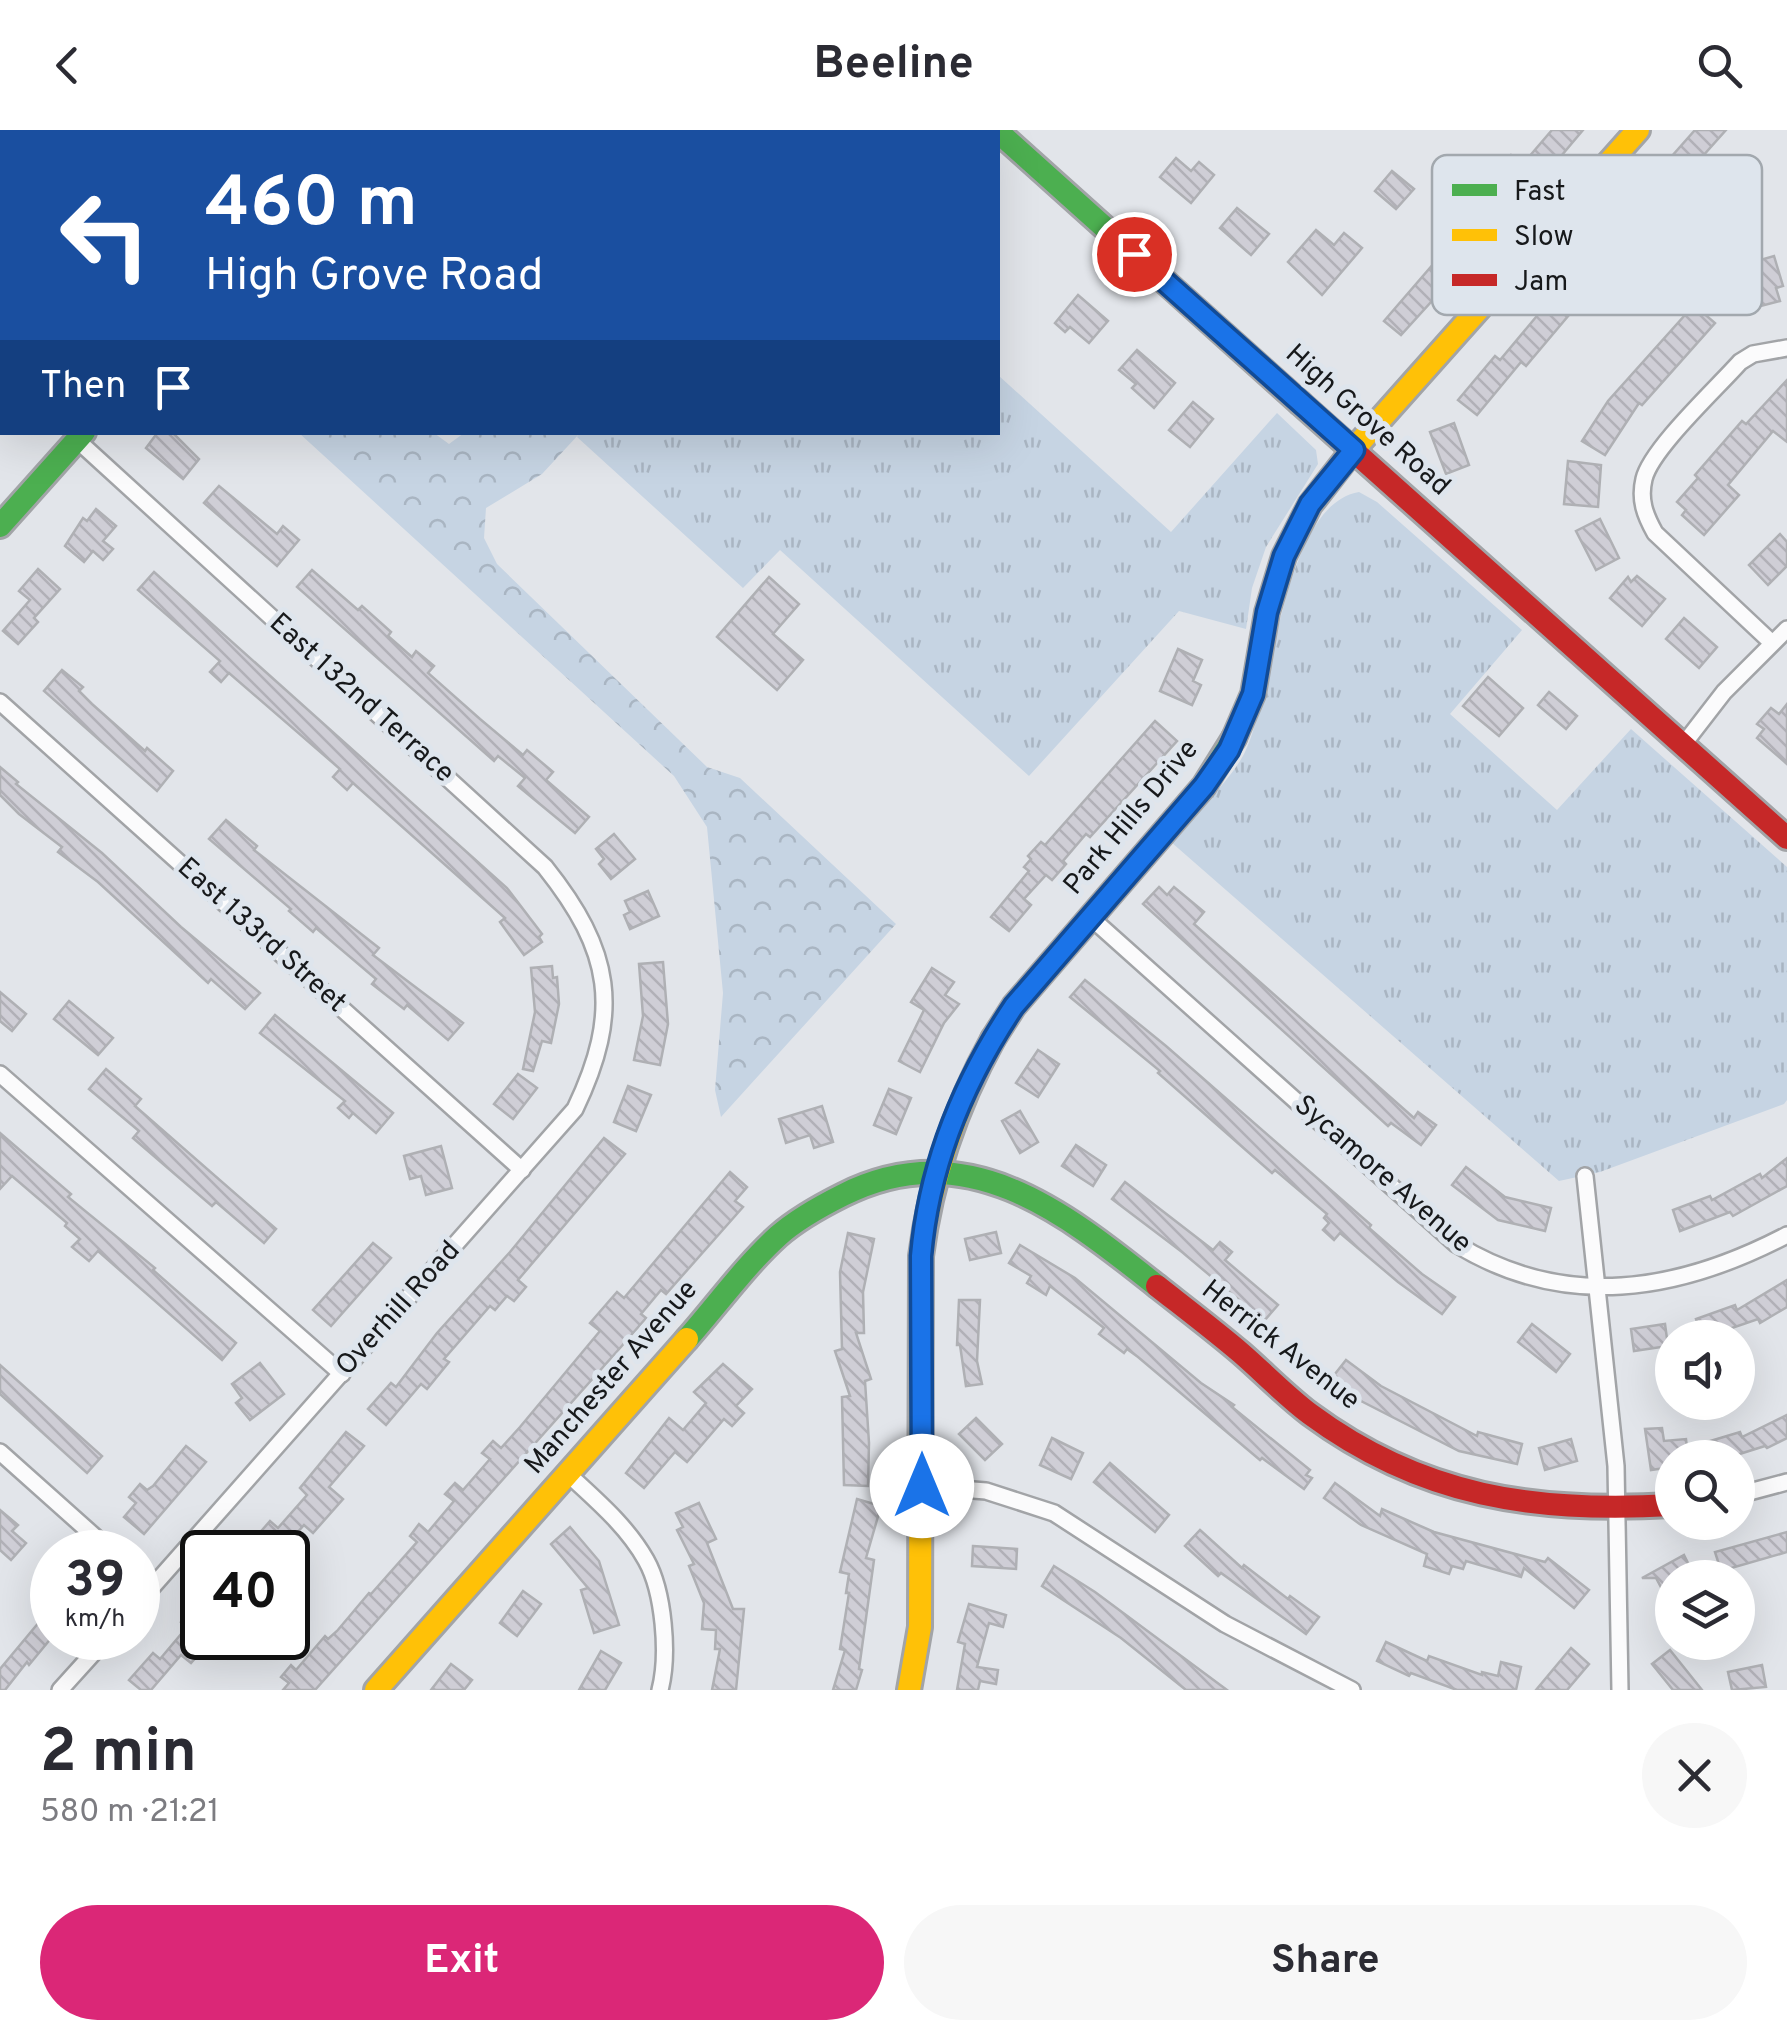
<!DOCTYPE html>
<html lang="en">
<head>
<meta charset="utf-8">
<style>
	:root { --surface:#fff; --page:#f7f7f7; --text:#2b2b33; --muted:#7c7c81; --accent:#db2777 }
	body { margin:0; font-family:Overpass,sans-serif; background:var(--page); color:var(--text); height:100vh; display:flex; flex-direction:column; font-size:38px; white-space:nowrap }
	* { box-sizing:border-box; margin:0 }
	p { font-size:32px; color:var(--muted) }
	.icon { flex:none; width:55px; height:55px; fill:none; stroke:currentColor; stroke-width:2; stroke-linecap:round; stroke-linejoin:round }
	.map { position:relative; height:1560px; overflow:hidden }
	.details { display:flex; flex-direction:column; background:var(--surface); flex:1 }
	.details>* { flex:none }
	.hud { position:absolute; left:0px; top:0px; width:1000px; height:305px; box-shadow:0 10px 40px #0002; background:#1a4fa0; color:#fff; overflow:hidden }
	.controls { position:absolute; left:1655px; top:1190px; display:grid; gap:20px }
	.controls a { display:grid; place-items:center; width:100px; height:100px; border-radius:50%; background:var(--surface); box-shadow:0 10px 40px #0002; font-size:50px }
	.speed { position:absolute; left:30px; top:1400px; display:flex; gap:20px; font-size:50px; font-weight:700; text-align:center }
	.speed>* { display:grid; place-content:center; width:130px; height:130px; border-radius:50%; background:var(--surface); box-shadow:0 10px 40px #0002; line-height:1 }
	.speed small { font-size:25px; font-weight:400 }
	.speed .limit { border:5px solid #111; border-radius:15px; background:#fff; color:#111 }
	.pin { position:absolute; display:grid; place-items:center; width:85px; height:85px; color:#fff; margin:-42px; border:5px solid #fff; border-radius:50%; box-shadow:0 2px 10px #0007 }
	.me { position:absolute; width:110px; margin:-55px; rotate:0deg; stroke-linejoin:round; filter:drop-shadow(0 0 8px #0008) }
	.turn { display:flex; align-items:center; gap:35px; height:210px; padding:0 40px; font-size:45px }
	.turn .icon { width:130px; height:130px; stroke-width:2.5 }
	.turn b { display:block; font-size:70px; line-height:85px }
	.then { display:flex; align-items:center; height:95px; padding:0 40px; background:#0003; gap:20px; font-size:38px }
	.round { display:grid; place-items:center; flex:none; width:105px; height:105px; border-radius:52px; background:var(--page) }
	.overview { display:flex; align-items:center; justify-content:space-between; height:170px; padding:0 40px }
	h1 { font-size:60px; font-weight:700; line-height:75px }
	.cta { display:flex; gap:20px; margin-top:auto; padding:20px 40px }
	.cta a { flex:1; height:115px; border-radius:60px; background:var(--accent); color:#fff; font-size:40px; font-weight:700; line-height:115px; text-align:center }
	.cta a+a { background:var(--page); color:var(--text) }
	header { display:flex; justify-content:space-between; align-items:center; height:130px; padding:0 40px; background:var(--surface); font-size:45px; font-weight:700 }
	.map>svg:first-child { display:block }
</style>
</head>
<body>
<header><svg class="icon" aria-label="back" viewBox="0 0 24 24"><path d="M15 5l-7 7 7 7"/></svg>Beeline<svg class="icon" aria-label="search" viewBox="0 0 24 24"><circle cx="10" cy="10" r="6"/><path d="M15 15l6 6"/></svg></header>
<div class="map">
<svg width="1787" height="1560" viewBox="0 0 1787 1560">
	<defs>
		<pattern id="grass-tufts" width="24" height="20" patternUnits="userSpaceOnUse" patternTransform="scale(2.5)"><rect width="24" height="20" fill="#c6d4e3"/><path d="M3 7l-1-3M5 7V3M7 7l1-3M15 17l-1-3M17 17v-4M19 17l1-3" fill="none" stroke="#a9b5c2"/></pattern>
		<pattern id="forest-crowns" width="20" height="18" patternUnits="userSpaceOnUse" patternTransform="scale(2.5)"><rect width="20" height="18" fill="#c6d4e3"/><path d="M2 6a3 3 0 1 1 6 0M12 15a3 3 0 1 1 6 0" fill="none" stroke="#a9b5c2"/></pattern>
		<pattern id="building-back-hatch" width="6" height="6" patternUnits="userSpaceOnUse" patternTransform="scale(2.5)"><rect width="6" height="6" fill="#cfced6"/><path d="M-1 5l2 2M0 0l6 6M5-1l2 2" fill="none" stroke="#b1b0b7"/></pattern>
	</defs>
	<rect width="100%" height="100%" fill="#e2e5ea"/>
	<g fill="url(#grass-tufts)">
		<polygon points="998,245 1171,402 1277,283 1316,320 1318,334 1266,417 1252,458 1246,499 1179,481 1029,646 780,420 743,458 577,307 580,302 998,302"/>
		<path d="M1359,362L1377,372L1522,500L1450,584L1557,680L1631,599L1787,737V970L1784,974L1600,1042L1559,1051L1171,712C1192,687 1232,649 1245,622C1274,563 1282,375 1359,362Z"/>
	</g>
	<polygon fill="url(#forest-crowns)" points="299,303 434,303 449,314 464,303 580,303 542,344 486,378 484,408 497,434 707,637 740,648 896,794 721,987 715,960 723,863 707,697 674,646"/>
	<g fill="url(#building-back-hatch)" stroke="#afb0b4" stroke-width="2.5">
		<polygon points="1552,0 1583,0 1530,63 1401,205 1384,191 1467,95 1459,88 1470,76 1478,82 1511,44 1502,36 1511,25 1522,35"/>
		<polygon points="1695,0 1726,0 1636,101 1642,106 1616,137 1612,134 1526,236 1521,232 1477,285 1458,270 1495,226 1500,230 1536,187 1562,157 1558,154 1575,134 1583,141 1610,110 1603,104"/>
		<polygon points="1176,28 1191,41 1199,32 1214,45 1191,73 1160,47"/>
		<polygon points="1392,41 1414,59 1396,79 1375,61"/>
		<polygon points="1237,78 1269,104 1251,125 1220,98"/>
		<polygon points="1316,100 1334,115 1344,103 1362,118 1322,165 1288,132"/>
		<polygon points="1755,123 1757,131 1774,126 1783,156 1776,158 1780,171 1730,184 1717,141 1736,135 1734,129"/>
		<polygon points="1078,165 1108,191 1089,213 1070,197 1065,202 1055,193"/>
		<polygon points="1694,175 1715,193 1642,275 1639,273 1605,325 1582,311 1608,271"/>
		<polygon points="1137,220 1175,253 1154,278 1132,258 1136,254 1119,240"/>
		<polygon points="1787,250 1787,312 1773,301 1728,355 1739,365 1704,405 1682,385 1686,380 1677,372 1698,348 1695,345 1742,291 1746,294"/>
		<polygon points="1193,272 1213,289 1190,317 1169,300"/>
		<polygon points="1454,293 1469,335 1446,344 1430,302"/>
		<polygon points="158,302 172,302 199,329 183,349 146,318"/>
		<polygon points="1568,331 1601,335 1598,377 1564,374"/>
		<polygon points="219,356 277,404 283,396 299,410 277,436 204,373"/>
		<polygon points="96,379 116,396 103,411 113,419 103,430 93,421 84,432 65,416 83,388 87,391"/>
		<polygon points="1600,389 1619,428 1596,440 1576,401"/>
		<polygon points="1780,404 1787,412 1787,436 1768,455 1749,435"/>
		<polygon points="38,439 60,459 34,488 38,492 18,514 3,501 30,470 19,461"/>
		<polygon points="312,440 358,480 362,476 391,502 388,506 412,527 416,521 434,536 428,543 480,589 523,625 527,620 553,642 546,650 589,687 575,703 518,656 525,648 498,626 494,631 297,457"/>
		<polygon points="154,442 507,758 542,804 539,807 542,812 524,825 500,792 505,788 353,653 347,660 333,647 340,639 229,543 221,552 210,542 220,531 138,460"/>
		<polygon points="1637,446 1665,469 1642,496 1610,468 1628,447 1631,452"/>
		<polygon points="769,447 799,474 773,504 803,530 777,560 717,507"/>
		<polygon points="1684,488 1717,517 1699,538 1666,509"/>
		<polygon points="1178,519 1202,530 1193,551 1201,555 1192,575 1160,561"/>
		<polygon points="62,540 83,557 79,561 92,574 145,621 147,618 173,641 157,661 44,561"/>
		<polygon points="1488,547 1523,578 1499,606 1463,576"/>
		<polygon points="1549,562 1577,586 1566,599 1538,575"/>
		<polygon points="1787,574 1787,634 1757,608 1764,599 1757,594 1771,578 1779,584"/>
		<polygon points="1155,591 1177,611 1090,707 1086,704 1063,731 1066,734 1052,750 1046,745 1024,769 1031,775 1009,801 991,787 1029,741 1024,737 1031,729 1028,726 1041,712 1045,715"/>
		<polygon points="0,637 18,652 16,654 102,723 181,797 260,863 245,879 211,849 208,853 98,752 58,722 62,717 19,684 0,665"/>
		<polygon points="226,690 257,716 254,720 379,818 373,825 463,893 448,910 407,875 404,879 372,854 376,849 316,798 313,802 289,781 291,779 209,709"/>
		<polygon points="614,704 635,729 611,749 599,734 604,729 596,719"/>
		<polygon points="1159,757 1167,765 1174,757 1204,782 1194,794 1414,988 1418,982 1436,995 1421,1015 1391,993 1388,996 1143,774"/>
		<polygon points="648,761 659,786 630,799 624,785 630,782 625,771"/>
		<polygon points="663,832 668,894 660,935 634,930 643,886 639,834"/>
		<polygon points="552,836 553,848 557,847 559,874 551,913 542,911 533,941 523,939 535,882 531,838"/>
		<polygon points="932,838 954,852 945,865 959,874 944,893 920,942 899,931 924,880 911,872"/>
		<polygon points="1085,850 1166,916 1371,1095 1369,1098 1422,1144 1455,1167 1442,1184 1398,1152 1340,1103 1334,1110 1323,1100 1329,1093 1324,1088 1327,1084 1275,1040 1272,1043 1158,943 1160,941 1070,867"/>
		<polygon points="0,862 26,884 12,901 0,891"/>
		<polygon points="69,871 113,908 98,925 54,889"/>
		<polygon points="275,885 393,983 376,1003 353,983 349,988 338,978 345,971 260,903"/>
		<polygon points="1038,920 1059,934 1038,967 1016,953"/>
		<polygon points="106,939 141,969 135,976 276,1099 264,1113 216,1072 212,1076 133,1008 139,1001 89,959"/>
		<polygon points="518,944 537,958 513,989 494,974"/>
		<polygon points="628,956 651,965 636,1001 614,992"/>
		<polygon points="889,959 911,968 896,1004 874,995"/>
		<polygon points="822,976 833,1012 814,1018 810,1005 786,1013 779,989"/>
		<polygon points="1020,981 1038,1012 1020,1023 1002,991"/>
		<polygon points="0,1003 71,1064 68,1067 155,1138 153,1140 236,1213 222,1230 98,1121 89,1131 72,1117 80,1109 65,1096 67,1093 12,1046 0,1059"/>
		<polygon points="604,1008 625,1024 518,1150 526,1157 514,1171 507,1166 495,1180 490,1176 444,1229 449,1232 427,1259 421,1254 386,1295 368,1279 391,1253 396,1257 437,1203 510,1122"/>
		<polygon points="1076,1015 1106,1035 1093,1056 1062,1036"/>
		<polygon points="441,1016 452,1058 426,1065 421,1046 410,1049 404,1026"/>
		<polygon points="1787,1028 1787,1056 1733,1086 1730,1082 1680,1101 1673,1080 1710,1066 1712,1070 1760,1044 1762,1048"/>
		<polygon points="1466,1037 1505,1067 1551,1078 1545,1101 1498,1090 1452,1055"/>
		<polygon points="730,1042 747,1057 735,1071 743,1077 728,1094 666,1164 661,1160 641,1184 646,1188 620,1218 315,1560 283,1560 289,1553 281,1547 291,1535 296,1540 325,1506 328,1509 337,1501 369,1463 371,1464 417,1412 410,1406 419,1394 428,1402 454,1371 445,1364 455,1353 463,1360 490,1329 482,1323 493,1311 501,1318 520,1297 600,1201 590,1193 617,1162 624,1168"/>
		<polygon points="1125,1052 1213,1120 1220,1112 1232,1122 1225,1130 1278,1175 1264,1191 1182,1122 1112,1069"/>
		<polygon points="996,1102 1001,1123 970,1130 965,1109"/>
		<polygon points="848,1103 874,1109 863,1162 864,1203 856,1203 871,1249 865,1251 869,1313 868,1356 844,1355 842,1267 850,1266 835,1221 842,1219 840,1142"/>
		<polygon points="373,1113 391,1128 331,1196 313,1180"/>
		<polygon points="1020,1115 1075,1148 1201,1253 1234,1275 1232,1277 1310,1340 1306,1345 1312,1348 1304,1359 1262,1328 1260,1330 1138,1227 1127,1219 1124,1223 1099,1204 1104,1198 1050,1156 1046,1165 1027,1153 1031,1146 1009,1133"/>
		<polygon points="1787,1150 1787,1177 1760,1193 1758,1189 1703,1208 1696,1189 1735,1175 1737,1180"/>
		<polygon points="959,1170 980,1170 977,1231 982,1254 966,1256 960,1215 957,1215"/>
		<polygon points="1532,1194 1570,1224 1556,1242 1518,1212"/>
		<polygon points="1665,1194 1668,1216 1634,1221 1631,1199"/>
		<polygon points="1346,1230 1381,1256 1477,1306 1478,1302 1522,1314 1517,1334 1459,1321 1361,1271 1331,1249"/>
		<polygon points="260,1233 284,1264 250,1290 236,1273 242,1268 232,1254"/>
		<polygon points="723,1234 752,1259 736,1276 744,1283 732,1296 724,1289 687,1332 675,1322 644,1358 626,1343 669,1288 683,1300 706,1273 694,1262"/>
		<polygon points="0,1235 102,1326 87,1343 0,1264"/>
		<polygon points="1787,1285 1787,1308 1767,1318 1765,1316 1727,1328 1672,1328 1672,1337 1651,1340 1645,1299 1662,1298 1664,1311 1686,1309 1687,1318 1740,1302 1742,1307"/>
		<polygon points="976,1288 1002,1314 985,1330 959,1304"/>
		<polygon points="346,1302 364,1316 329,1357 343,1369 313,1403 304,1395 280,1422 243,1422 270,1391 278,1398 307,1365 300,1358"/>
		<polygon points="1052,1308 1083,1323 1071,1349 1040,1335"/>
		<polygon points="1571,1309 1577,1331 1545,1340 1539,1318"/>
		<polygon points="186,1316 206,1332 144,1404 124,1387 136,1373 129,1367 140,1354 147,1360 153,1356"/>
		<polygon points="1110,1333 1169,1385 1155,1402 1094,1352"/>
		<polygon points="1335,1353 1380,1386 1382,1379 1434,1402 1545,1432 1548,1428 1589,1460 1574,1478 1524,1438 1521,1447 1466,1431 1463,1439 1452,1436 1449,1444 1424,1436 1427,1424 1361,1395 1324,1368"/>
		<polygon points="857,1369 881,1376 866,1428 874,1430 859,1539 862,1540 856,1560 833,1560 845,1520 840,1519 849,1463 846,1463 849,1444 840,1442"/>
		<polygon points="699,1373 716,1409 707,1413 733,1479 744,1479 736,1560 712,1560 720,1519 715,1519 716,1500 702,1499 704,1473 689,1436 694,1434 677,1400 683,1397 676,1383"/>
		<polygon points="0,1380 18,1395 12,1401 26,1413 11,1430 0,1420"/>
		<polygon points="570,1397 599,1431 619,1495 594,1503 581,1460 588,1458 551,1414"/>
		<polygon points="1200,1400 1242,1438 1244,1435 1288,1469 1290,1466 1319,1487 1306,1504 1221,1443 1218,1446 1185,1416"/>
		<polygon points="1787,1402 1787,1422 1721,1441 1715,1422"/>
		<polygon points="973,1416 1017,1419 1016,1439 972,1436"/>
		<polygon points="1684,1425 1693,1443 1684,1448 1672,1448 1672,1454 1662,1459 1656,1448 1642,1448"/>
		<polygon points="1054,1436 1095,1462 1227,1560 1186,1560 1121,1508 1042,1456"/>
		<polygon points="523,1461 541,1474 517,1506 500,1493"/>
		<polygon points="969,1474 1006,1485 1003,1497 989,1493 977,1537 998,1540 996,1554 980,1551 978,1560 957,1560 965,1514 958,1512"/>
		<polygon points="195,1476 202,1482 202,1508 213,1508 191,1533 181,1525 151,1560 141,1560 129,1550 153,1523 160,1529 187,1497 181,1492"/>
		<polygon points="40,1491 52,1502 52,1507 29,1535 27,1532 5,1560 0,1560 0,1539"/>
		<polygon points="1386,1512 1427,1531 1429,1526 1482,1545 1482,1542 1498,1546 1501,1532 1521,1537 1516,1560 1457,1560 1411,1543 1409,1546 1377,1531"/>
		<polygon points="1571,1518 1589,1534 1567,1560 1536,1560"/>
		<polygon points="1670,1520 1702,1560 1673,1560 1652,1534"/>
		<polygon points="601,1521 621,1533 605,1560 579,1560"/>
		<polygon points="451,1534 472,1550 464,1560 431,1560"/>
		<polygon points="1762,1535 1766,1557 1732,1560 1728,1542"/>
	</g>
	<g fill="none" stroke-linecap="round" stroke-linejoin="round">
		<g stroke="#a2a4a7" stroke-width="20">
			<g id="street">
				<polyline points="32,0 34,2"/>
				<polyline points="0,156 2,154"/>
				<path d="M77,310L545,737C612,821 622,881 575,979L138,1473"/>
				<path d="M1771,512L1655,403C1645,385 1639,370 1644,349C1651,319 1717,258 1740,232L1753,224L1787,218"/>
				<polyline points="0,572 522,1040"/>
				<polyline points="1683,615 1724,562 1787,499"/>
				<path d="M1089,786L1456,1114C1565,1181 1678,1162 1787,1105"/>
				<polyline points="0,944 342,1244"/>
				<polyline points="1585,1046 1616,1336 1620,1560"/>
				<polyline points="0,1322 112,1422"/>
				<path d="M568,1344C596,1370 627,1396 646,1430C664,1462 669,1525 660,1560"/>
				<polyline points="922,1356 986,1361 1054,1383 1225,1494 1352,1560"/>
				<polyline points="1738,1365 1787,1352"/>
				<polyline points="60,1560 107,1508"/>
			</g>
		</g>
		<g stroke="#a2a4a7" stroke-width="28">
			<g id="fast">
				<polyline points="996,0 1300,273"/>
				<polyline points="0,396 84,302"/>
				<polyline points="993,909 1014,876 1204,656 1234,608"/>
				<path d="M687,1209C717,1175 745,1136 778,1106C796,1090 821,1076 843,1065C966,1003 1064,1082 1157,1156"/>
			</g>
		</g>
		<g stroke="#a2a4a7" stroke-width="28">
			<g id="slow">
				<polyline points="1234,608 1253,564 1267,482 1284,426 1310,375 1353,320 1638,0"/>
				<polyline points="376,1560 687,1209"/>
				<path d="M909,1560L920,1497L921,1126C931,1048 955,978 993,909"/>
			</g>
		</g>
		<g stroke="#a2a4a7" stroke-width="28">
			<g id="jam">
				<polyline points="352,2 355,0"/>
				<polyline points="1300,273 1787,708"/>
				<path d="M1157,1156C1185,1178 1214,1200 1241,1223C1264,1243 1285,1265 1310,1284C1422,1367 1536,1383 1672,1375"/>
			</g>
		</g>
		<use href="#street" stroke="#fbfbfc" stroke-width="15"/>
		<use href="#fast" stroke="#4caf50" stroke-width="22"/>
		<use href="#slow" stroke="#ffc107" stroke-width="22"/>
		<use href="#jam" stroke="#c62828" stroke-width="22"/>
	</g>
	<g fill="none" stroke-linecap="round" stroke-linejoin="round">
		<g stroke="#114b97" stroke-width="25">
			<path id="route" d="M922,1356L921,1126C929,1035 963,952 1014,876L1204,656L1229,620L1253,564L1267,482L1284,426L1310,374L1354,320L1134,124"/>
		</g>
		<use href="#route" stroke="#1a73e8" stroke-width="18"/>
	</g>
	<g text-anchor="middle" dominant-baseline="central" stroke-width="10" stroke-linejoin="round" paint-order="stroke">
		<g font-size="28" fill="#17191b" stroke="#dee5ed">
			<text transform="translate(1367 291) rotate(42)">High Grove Road</text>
			<text transform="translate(361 569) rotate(42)">East 132nd Terrace</text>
			<text transform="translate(1132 688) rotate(-50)">Park Hills Drive</text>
			<text transform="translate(261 806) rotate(42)">East 133rd Street</text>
			<text transform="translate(1382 1045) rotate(41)">Sycamore Avenue</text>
			<text transform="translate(399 1179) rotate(-48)">Overhill Road</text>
			<text transform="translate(1280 1216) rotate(38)">Herrick Avenue</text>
			<text transform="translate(612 1248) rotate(-49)">Manchester Avenue</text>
		</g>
	</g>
	<rect x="1432" y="25" width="330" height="160" rx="15" fill="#dee5ed" stroke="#a2a8ae" stroke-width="2.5"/>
	<rect x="1452" y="54" width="45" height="12" fill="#4caf50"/>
	<rect x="1452" y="99" width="45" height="12" fill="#ffc107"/>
	<rect x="1452" y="144" width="45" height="12" fill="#c62828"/>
	<g font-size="28" fill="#17191b">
		<text x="1514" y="70">Fast</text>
		<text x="1514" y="115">Slow</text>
		<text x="1514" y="160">Jam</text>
	</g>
</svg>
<div class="controls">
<a><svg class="icon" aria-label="sound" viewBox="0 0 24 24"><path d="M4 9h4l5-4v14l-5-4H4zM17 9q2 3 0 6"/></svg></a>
<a><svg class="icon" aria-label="search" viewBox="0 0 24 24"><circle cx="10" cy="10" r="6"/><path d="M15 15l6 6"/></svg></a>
<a><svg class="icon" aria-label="layers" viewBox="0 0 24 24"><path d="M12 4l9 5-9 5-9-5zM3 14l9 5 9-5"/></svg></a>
</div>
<div class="speed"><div>39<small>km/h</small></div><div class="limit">40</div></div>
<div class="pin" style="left:1134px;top:124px;background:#d93025"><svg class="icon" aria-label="arrive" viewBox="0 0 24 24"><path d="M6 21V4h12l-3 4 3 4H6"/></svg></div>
<svg class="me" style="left:922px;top:1356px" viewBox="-20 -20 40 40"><circle r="19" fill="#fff"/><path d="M0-13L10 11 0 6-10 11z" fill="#1a73e8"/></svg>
<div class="hud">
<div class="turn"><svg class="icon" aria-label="left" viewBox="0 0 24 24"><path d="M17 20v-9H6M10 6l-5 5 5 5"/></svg><div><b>460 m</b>High Grove Road</div></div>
<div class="then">Then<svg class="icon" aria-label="arrive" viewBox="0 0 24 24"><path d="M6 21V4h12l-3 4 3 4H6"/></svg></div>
</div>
</div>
<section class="details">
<div class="overview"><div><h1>2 min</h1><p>580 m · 21:21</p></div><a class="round"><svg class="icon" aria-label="close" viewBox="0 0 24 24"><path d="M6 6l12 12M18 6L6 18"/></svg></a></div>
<div class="cta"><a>Exit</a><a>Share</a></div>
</section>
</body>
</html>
